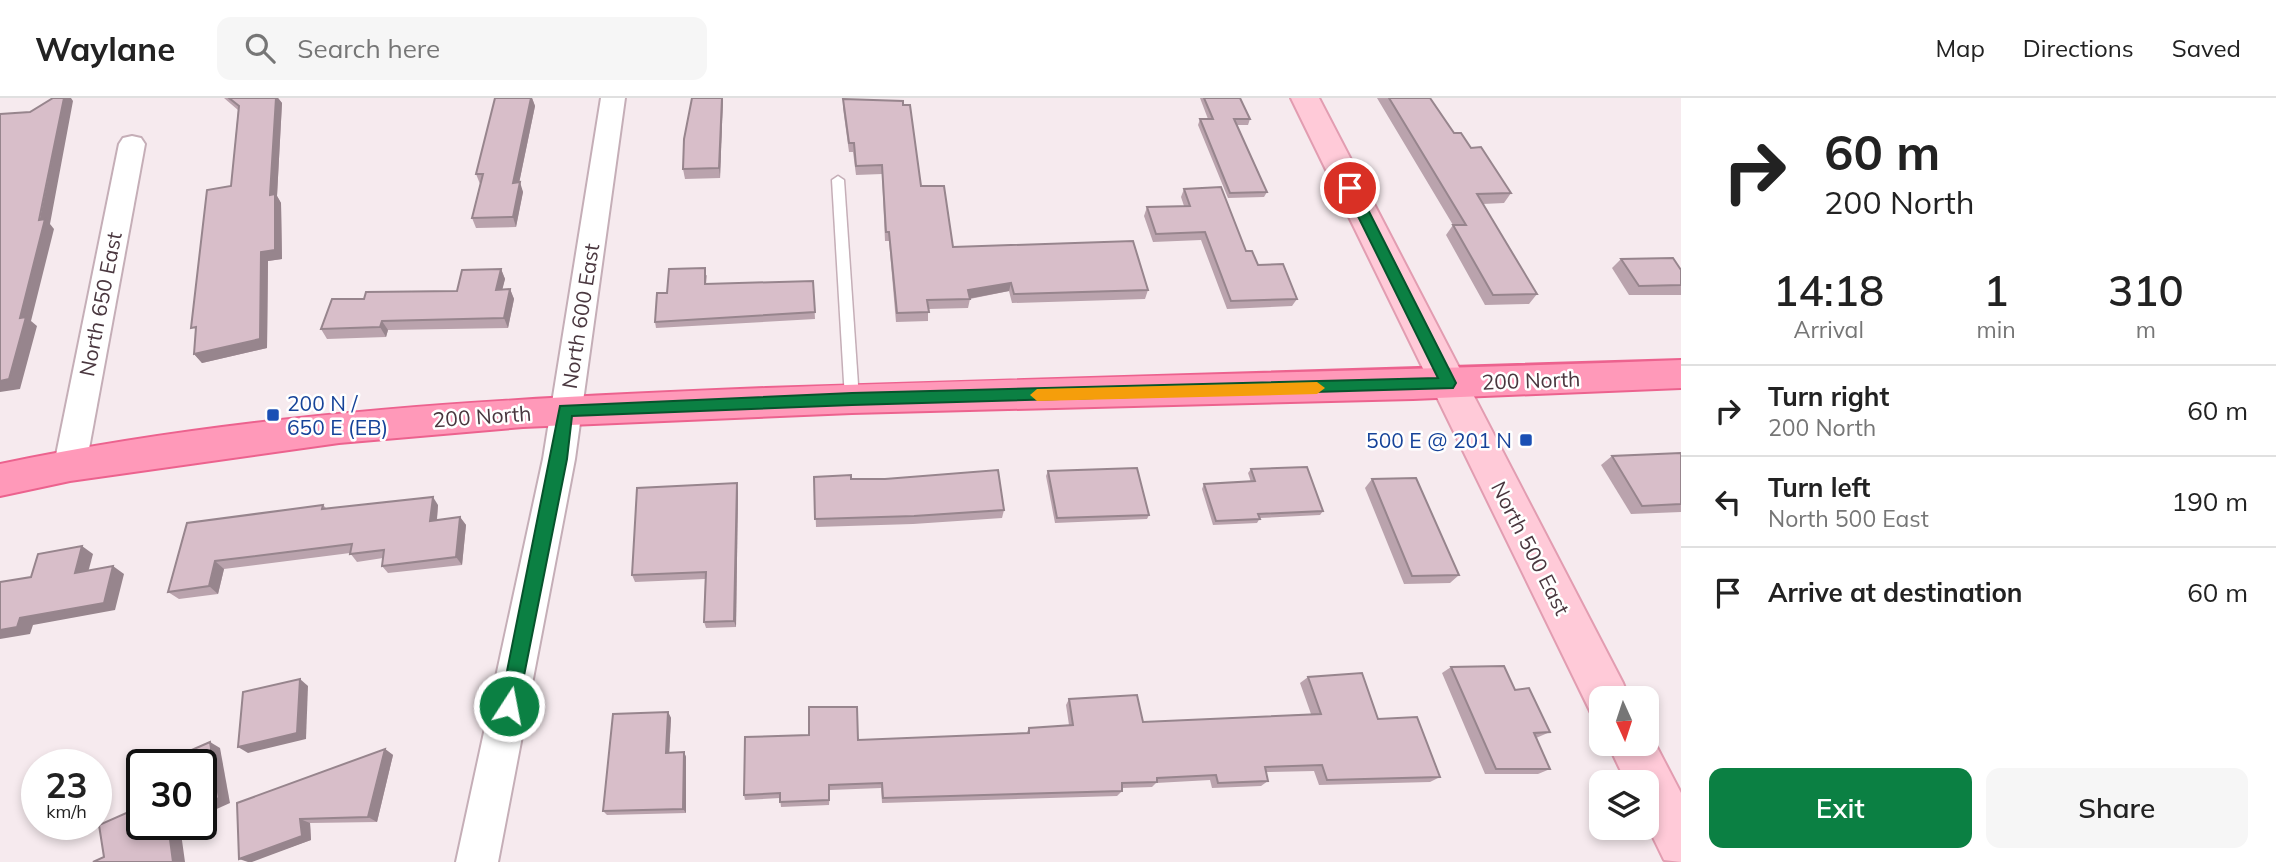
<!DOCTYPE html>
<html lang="en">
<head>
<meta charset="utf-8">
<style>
	:root { --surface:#fff; --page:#f6f6f6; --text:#222; --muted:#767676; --line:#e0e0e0; --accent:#0b8043 }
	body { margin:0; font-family:Mulish,sans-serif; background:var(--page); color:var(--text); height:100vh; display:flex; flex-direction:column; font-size:26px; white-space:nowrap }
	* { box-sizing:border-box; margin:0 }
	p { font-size:23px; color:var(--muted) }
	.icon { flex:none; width:38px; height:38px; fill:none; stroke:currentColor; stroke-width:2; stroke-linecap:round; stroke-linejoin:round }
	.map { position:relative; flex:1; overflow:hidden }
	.side { display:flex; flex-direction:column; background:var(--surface); width:595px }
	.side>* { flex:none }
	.banner { background:#fff; color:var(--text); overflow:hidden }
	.needle { width:46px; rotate:177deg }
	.buttons { position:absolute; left:1589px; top:588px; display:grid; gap:14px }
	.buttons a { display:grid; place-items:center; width:70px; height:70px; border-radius:14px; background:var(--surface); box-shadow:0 4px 10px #0003; font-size:35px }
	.speed { position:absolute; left:21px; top:651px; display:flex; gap:14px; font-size:35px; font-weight:700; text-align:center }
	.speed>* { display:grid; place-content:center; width:91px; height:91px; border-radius:50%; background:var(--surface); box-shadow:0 4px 10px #0003; line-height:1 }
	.speed small { font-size:18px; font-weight:400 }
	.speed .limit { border:4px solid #111; border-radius:10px; background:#fff; color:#111 }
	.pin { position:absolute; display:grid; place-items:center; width:60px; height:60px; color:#fff; margin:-30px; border:4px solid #fff; border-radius:50%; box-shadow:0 2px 7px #0007 }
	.me { position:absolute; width:77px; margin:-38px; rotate:11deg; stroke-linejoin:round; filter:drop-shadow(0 0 5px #0008) }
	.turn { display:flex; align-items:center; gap:24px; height:147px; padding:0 28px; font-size:32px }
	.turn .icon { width:91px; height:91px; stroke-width:2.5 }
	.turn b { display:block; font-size:49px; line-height:60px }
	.eta { display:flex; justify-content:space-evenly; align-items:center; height:119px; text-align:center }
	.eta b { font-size:42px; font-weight:600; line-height:49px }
	.cta { display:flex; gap:14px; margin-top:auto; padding:14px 28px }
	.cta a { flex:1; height:80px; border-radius:14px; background:var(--accent); color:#fff; font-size:28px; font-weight:600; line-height:80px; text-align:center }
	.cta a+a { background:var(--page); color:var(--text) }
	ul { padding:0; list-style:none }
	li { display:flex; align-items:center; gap:21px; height:91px; padding:0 28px; border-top:2px solid var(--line) }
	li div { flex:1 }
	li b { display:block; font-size:26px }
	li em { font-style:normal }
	header { display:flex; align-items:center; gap:42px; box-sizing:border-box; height:98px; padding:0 35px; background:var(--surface); border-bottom:2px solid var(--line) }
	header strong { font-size:33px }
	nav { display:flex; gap:38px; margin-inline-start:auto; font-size:24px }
	.search { width:490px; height:63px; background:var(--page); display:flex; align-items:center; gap:18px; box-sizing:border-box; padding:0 24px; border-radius:14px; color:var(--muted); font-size:26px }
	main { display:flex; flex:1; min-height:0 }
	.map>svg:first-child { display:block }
</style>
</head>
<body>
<header>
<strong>Waylane</strong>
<div class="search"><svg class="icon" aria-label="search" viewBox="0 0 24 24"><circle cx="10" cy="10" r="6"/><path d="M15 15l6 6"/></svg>Search here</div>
<nav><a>Map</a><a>Directions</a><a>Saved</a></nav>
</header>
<main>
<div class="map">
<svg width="1681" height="764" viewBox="0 0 1681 764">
	<rect width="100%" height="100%" fill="#f6eaee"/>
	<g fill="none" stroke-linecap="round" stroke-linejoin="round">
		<g stroke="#c5aeb7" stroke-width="3">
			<polygon id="lane" points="838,78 844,82 859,301 852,307 845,301 832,82"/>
		</g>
		<g stroke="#c5aeb7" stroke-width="4">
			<g id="street">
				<polygon points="601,0 625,0 575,361 498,764 456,764 543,361"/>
				<polygon points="132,38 141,40 145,46 86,367 82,377 70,381 58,377 54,367 119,46 123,40"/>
			</g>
		</g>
		<g stroke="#e29db1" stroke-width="4">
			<g id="secondary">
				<polygon points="1291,0 1319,0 1623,585 1629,600 1601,600 1601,619 1591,615"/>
				<polygon points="1647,630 1681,695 1681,764 1664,762 1647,727 1647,684 1626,684 1608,646 1647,646"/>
			</g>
		</g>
		<g stroke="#ec628e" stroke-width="4">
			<path id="primary" d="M1681,262V290L1413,301L852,315L523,329L339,345L70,383L0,398V366C252,313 510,300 766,290C1071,278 1376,274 1681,262Z"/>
		</g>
		<use href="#lane" fill="#fff" fill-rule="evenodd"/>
		<use href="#street" fill="#fff" fill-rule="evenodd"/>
		<use href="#secondary" fill="#ffcad8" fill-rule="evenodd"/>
		<use href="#primary" fill="#ff99b9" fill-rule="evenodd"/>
	</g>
	<g fill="#baa3ad">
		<polygon points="224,0 278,0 282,5 277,98 281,105 282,161 268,163 267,250 202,265 194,256 231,88 238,12"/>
		<polygon points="532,0 535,8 519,85 523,94 516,129 476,130 472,120 480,86 476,76"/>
		<polygon points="723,0 720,80 685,81 683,71"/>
		<polygon points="1200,0 1240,0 1250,21 1248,27 1236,27 1267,94 1264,99 1228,100 1198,27 1200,21 1208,21"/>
		<polygon points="1377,0 1430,0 1454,35 1471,50 1511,95 1504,105 1483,106 1537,196 1529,206 1485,207 1446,137 1453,127"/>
		<polygon points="843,1 921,88 953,149 1148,192 1145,201 1012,205 1009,193 970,201 968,210 928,211 928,223 896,224 889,143 885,143 882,76 856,77 853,54 849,54 843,10"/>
		<polygon points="1184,91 1258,167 1297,201 1292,208 1227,211 1201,142 1153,144 1144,118 1147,109 1184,108 1181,99"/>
		<polygon points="1621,161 1681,172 1681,197 1629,197 1612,170"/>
		<polygon points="501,171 505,181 502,191 510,191 514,201 508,230 388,232 386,239 327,241 321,231 364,201 457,193"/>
		<polygon points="707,177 706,186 813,183 815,221 656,230 655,224 667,195"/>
		<polygon points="1681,355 1681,414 1631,416 1601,367 1612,358"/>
		<polygon points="1251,371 1323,413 1320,417 1260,420 1257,425 1213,427 1202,391 1204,386 1251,384 1248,375"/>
		<polygon points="1048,373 1149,417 1147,421 1055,425 1046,378"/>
		<polygon points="814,379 851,381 1004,412 1002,420 913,426 816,429"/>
		<polygon points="1372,381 1459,477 1450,485 1404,486 1365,390"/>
		<polygon points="738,393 736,529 706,530 704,524 705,481 635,484 632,477"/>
		<polygon points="323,407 326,410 438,407 437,422 460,419 466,427 462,467 388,475 382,468 383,460 357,464 350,455 224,471 218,496 179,501 168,494 187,425"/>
		<polygon points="1451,569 1515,592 1550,634 1536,640 1550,671 1538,676 1485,676 1442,575"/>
		<polygon points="1308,579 1378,621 1440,679 1430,684 1319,687 1314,673 1266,674 1268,683 1261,688 1212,690 1210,682 1156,685 1152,689 1122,690 1122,693 1117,698 882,705 881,690 830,692 829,707 781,709 780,700 745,702 744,697 858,642 1026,636 1029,630 1069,627 1066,607 1069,601 1143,624 1311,616 1300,585"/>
		<polygon points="668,614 671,620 669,654 684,654 686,659 686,715 607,717 603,713"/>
		<polygon points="385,651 393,657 377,724 310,725 311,742 248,764"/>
	</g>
	<g fill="#97858d">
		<polygon points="64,0 71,0 73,3 50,126 54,131 31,223 37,228 20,291 0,294 0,283 20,220"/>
		<polygon points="276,0 278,0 282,5 277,98 281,105 282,161 268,163 267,250 202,265 194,256 261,154 270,97"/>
		<polygon points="528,0 532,0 535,8 517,95 513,85"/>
		<polygon points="722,0 723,0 720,80 719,70"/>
		<polygon points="520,84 523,94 516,129 513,119"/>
		<polygon points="501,171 505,181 500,201 496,192"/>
		<polygon points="1011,185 1009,193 967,201 968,192"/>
		<polygon points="510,191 514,201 508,230 504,220"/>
		<polygon points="382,223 388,232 386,239 380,229"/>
		<polygon points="737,385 738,393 736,529 734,523"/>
		<polygon points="433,399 438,407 436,431 430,423"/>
		<polygon points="460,419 466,427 462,467 456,459"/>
		<polygon points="82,448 93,456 86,482 75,475"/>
		<polygon points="215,463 224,471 218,496 209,488"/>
		<polygon points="113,468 124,476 115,512 33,527 30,536 0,541 0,532"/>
		<polygon points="300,581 308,588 306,641 248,655 238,649"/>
		<polygon points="668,614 671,620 669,660 666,655"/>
		<polygon points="210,644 220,650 230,705 201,718 201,708"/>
		<polygon points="385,651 393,657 377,724 368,719"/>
		<polygon points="684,654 686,659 686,715 683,711"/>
		<polygon points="300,721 310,725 311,742 252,764 248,764 239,761"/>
		<polygon points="168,726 183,726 180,728 185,764 173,764"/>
	</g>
	<g fill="#d8bec9" stroke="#97858d" stroke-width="2">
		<polygon points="53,0 64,0 39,122 45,121 20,220 26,219 9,281 0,283 0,16 30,14"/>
		<polygon points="229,0 276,0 270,97 275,96 275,152 261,154 260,241 194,256 196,229 191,230 207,92 231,88 239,8"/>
		<polygon points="495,0 531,0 513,85 520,84 513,119 472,120 483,76 476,76"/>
		<polygon points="692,0 722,0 719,70 683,71 684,41"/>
		<polygon points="1204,0 1240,0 1250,21 1234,21 1267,94 1230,95 1200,21 1213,21"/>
		<polygon points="1389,0 1430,0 1454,35 1461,35 1471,50 1481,49 1511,95 1477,96 1537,196 1493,197 1453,127 1466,127"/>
		<polygon points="843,1 903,3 903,7 910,7 921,88 944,88 953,149 1133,143 1148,192 1014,196 1011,185 968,192 970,201 927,202 929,214 897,215 889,134 886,134 882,67 856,68 854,45 849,45"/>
		<polygon points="1221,89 1246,153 1252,153 1258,167 1283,166 1297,201 1231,203 1205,134 1156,136 1147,109 1190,108 1184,91"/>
		<polygon points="1673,160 1681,172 1681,187 1639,188 1621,161"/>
		<polygon points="705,170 705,186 813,183 815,214 655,224 657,195 667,195 669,171"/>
		<polygon points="501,171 496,192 510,191 504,220 382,223 380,229 321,231 332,201 364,201 366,194 457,193 462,172"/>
		<polygon points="1681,355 1681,406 1642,408 1612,358"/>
		<polygon points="1307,369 1323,413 1258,416 1260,421 1216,423 1204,386 1255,383 1251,371"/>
		<polygon points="1137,370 1149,417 1057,420 1048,373"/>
		<polygon points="998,372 1004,412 914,418 815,421 814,379 851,377 851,381 885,381"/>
		<polygon points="1416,380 1459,477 1412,478 1372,381"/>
		<polygon points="737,385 734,523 704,524 706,474 632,477 637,390"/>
		<polygon points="433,399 430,423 460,419 456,459 382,468 384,452 350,456 352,446 215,463 209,488 168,494 187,425 323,407 322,411"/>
		<polygon points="82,448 75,475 113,468 104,505 20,520 17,529 0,532 0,484 31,479 38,456"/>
		<polygon points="1504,568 1515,592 1529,590 1550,634 1534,635 1550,671 1496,671 1451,569"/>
		<polygon points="1362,575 1378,621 1417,619 1440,679 1327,682 1322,667 1265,669 1268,683 1218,685 1216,677 1157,680 1157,684 1122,685 1122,693 883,700 882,685 829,687 829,702 780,704 780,695 744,697 745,639 809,637 809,609 857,609 858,642 1029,635 1029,630 1073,627 1069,601 1137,597 1143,624 1321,616 1308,579"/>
		<polygon points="300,581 297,635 238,649 243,594"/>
		<polygon points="668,614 666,655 684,654 683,711 603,713 613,616"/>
		<polygon points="210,644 219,700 201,708 201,667 165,667 164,664"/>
		<polygon points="385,651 368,719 300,721 302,738 239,761 237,705"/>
		<polygon points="142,708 142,726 168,726 173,764 93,764 104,759 99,727"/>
	</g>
	<polygon fill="#0b8043" stroke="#07532c" stroke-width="2" points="1350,86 1357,90 1456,285 1453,290 852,307 572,318 567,361 518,608 516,614 509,617 503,614 500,608 560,308 852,295 1438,280 1344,90"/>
	<polygon fill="#f59e0b" points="1317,284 1325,290 1317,296 1037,303 1030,297 1037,291"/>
	<g fill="#1a4fb4" stroke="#fff" stroke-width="2.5">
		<rect x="266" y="310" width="14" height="14" rx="3.5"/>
		<rect x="1519" y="335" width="14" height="14" rx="3.5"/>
	</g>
	<g text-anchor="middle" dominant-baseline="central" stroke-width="5" stroke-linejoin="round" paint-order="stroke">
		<g font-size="21" fill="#4a373f" stroke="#fff">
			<text transform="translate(100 206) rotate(-79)">North 650 East</text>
			<text transform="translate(580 218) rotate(-81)">North 600 East</text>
			<text transform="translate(1531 282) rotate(-2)">200 North</text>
			<text transform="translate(482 318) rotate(-4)">200 North</text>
			<text transform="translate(1531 450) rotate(63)">North 500 East</text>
		</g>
		<g font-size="21" fill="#164399" stroke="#fff" text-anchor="start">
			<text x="287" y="305">200 N /<tspan x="287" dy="24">650 E (EB)</tspan></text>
			<text x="1512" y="342" text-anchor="end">500 E @ 201 N</text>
		</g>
	</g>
</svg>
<div class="buttons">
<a><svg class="needle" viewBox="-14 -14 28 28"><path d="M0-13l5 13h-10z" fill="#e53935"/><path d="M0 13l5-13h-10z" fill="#767676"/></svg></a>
<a><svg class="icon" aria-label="layers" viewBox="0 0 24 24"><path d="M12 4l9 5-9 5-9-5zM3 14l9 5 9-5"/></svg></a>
</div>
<div class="speed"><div>23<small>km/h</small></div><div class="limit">30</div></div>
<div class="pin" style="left:1350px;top:90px;background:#d93025"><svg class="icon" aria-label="arrive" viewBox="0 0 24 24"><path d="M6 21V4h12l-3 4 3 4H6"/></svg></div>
<svg class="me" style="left:509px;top:608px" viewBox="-20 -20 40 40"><circle r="17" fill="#0b8043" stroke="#fff" stroke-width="3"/><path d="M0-11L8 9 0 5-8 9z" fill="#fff"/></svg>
</div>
<section class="side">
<div class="banner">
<div class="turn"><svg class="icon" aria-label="right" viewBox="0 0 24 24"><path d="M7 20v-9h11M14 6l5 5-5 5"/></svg><div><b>60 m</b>200 North</div></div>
</div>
<div class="eta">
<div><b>14:18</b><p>Arrival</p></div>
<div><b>1</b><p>min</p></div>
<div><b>310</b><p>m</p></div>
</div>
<ul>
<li><svg class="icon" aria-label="right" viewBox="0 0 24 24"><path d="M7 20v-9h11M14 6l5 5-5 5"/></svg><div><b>Turn right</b><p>200 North</p></div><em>60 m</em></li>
<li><svg class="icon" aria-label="left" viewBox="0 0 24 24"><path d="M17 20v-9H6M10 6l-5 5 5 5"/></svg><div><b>Turn left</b><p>North 500 East</p></div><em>190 m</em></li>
<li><svg class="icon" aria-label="arrive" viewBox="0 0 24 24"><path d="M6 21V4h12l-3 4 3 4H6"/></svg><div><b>Arrive at destination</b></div><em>60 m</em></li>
</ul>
<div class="cta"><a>Exit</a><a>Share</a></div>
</section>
</main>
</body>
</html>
